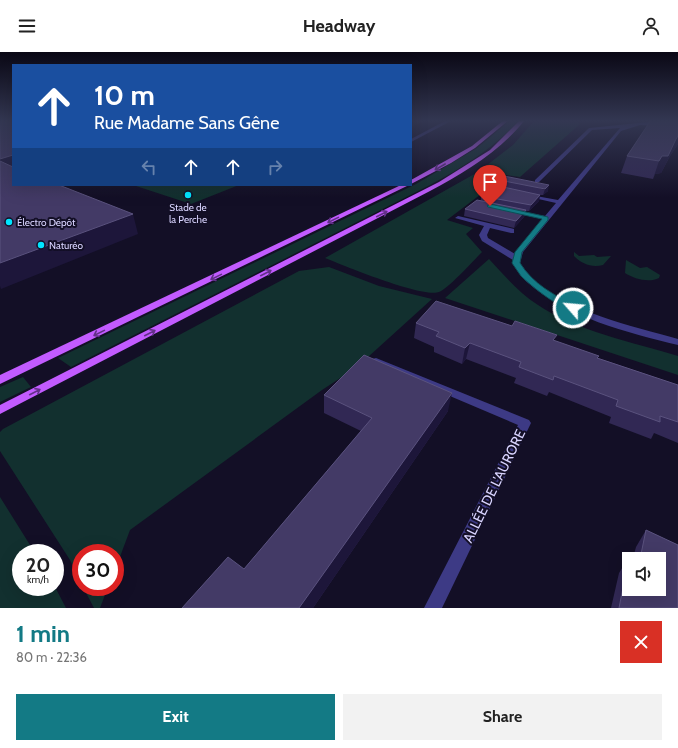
<!DOCTYPE html>
<html lang="en">
<head>
<meta charset="utf-8">
<style>
	:root { --surface:#fff; --page:#f2f2f2; --text:#222; --muted:#767676; --accent:#137a85 }
	body { margin:0; font-family:Cabin,sans-serif; background:var(--page); color:var(--text); height:100vh; display:flex; flex-direction:column; font-size:15px; white-space:nowrap }
	* { box-sizing:border-box; margin:0 }
	p { font-size:13px; color:var(--muted) }
	.icon { flex:none; width:22px; height:22px; fill:none; stroke:currentColor; stroke-width:2; stroke-linecap:round; stroke-linejoin:round }
	.map { position:relative; height:556px; overflow:hidden }
	.sheet { display:flex; flex-direction:column; background:var(--surface); flex:1 }
	.sheet>* { flex:none }
	.top-card { position:absolute; left:12px; top:12px; width:400px; height:122px; border-radius:0px; box-shadow:0 4px 16px #0002; background:#1a4fa0; color:#fff; overflow:hidden }
	.tools { position:absolute; left:622px; top:500px; display:grid; gap:8px }
	.tools a { display:grid; place-items:center; width:44px; height:44px; border-radius:0px; background:var(--surface); box-shadow:0 4px 16px #0002; font-size:20px }
	.speed { position:absolute; left:12px; top:492px; display:flex; gap:8px; font-size:20px; font-weight:700; text-align:center }
	.speed>* { display:grid; place-content:center; width:52px; height:52px; border-radius:50%; background:var(--surface); box-shadow:0 4px 16px #0002; line-height:1 }
	.speed small { font-size:10px; font-weight:400 }
	.speed .limit { border:6px solid #d22; background:#fff; color:#111 }
	.pin { position:absolute; display:grid; place-items:center; width:34px; height:34px; color:#fff; margin:-41px -17px; border-radius:50% 50% 50% 0; rotate:-45deg; box-shadow:0 0 4px #0007 }
	.pin .icon { rotate:45deg }
	.me { position:absolute; width:44px; margin:-22px; rotate:297deg; stroke-linejoin:round; filter:drop-shadow(0 0 3px #0008) }
	.turn { display:flex; align-items:center; gap:14px; height:84px; padding:0 16px; font-size:18px }
	.turn .icon { width:52px; height:52px; stroke-width:2.5 }
	.turn b { display:block; font-size:28px; line-height:34px }
	.lanes { display:flex; align-items:center; height:38px; padding:0 16px; background:#0003; justify-content:center; gap:20px; direction:ltr }
	.lanes .off { opacity:.35 }
	.round { display:grid; place-items:center; flex:none; width:42px; height:42px; border-radius:0px; background:var(--page) }
	.headline { display:flex; align-items:center; justify-content:space-between; height:68px; padding:0 16px }
	h1 { font-size:24px; font-weight:700; line-height:30px; color:var(--accent) }
	.button { display:flex; gap:8px; margin-top:auto; padding:8px 16px }
	.button a { flex:1; height:46px; border-radius:0px; background:var(--accent); color:#fff; font-size:16px; font-weight:700; line-height:46px; text-align:center }
	.button a+a { background:var(--page); color:var(--text) }
	header { display:flex; justify-content:space-between; align-items:center; height:52px; padding:0 16px; background:var(--surface); font-size:18px; font-weight:700 }
	.map>svg:first-child { display:block }
</style>
</head>
<body>
<header><svg class="icon" aria-label="menu" viewBox="0 0 24 24"><path d="M4 6h16M4 12h16M4 18h16"/></svg>Headway<svg class="icon" aria-label="person" viewBox="0 0 24 24"><circle cx="12" cy="8" r="4"/><path d="M4 21q1-7 8-7t8 7"/></svg></header>
<div class="map">
<svg width="678" height="556" viewBox="0 0 678 556">
	<rect width="100%" height="100%" fill="#130f26"/>
	<g fill="#12302f">
		<path d="M511,68H519C494,96 463,115 430,133L71,315L58,306L416,132L477,96Z"/>
		<path d="M535,68H576L580,72L520,125L506,123L447,168L473,176L466,182L482,200C474,208 448,237 439,240C422,246 345,214 325,206L478,120L513,93Z"/>
		<polygon points="133,133 239,133 191,152"/>
		<path d="M574,200L579,204L594,203L597,205L611,204L603,213C592,216 582,212 574,204Z"/>
		<path d="M489,207C504,223 519,241 538,253C574,278 635,291 678,304V323L445,246Z"/>
		<path d="M626,208L640,216L647,215L660,223L659,226C649,231 634,227 625,221Z"/>
		<polygon points="329,215 379,234 432,247 357,315 322,338 130,478 115,518 115,501 81,501 81,530 70,508 0,399 0,380 3,377 299,219"/>
		<polygon points="23,325 31,335 0,350 0,335"/>
		<polygon points="0,445 35,501 21,501 21,535 55,535 66,556 0,556"/>
		<polygon points="83,535 108,535 100,556 94,556"/>
	</g>
	<g fill="none" stroke-linecap="round" stroke-linejoin="round">
		<g fill="#3d3a85" fill-rule="evenodd">
			<polygon points="447,68 453,68 411,90 411,87"/>
			<path d="M648,70L678,73V75L640,73L621,79L523,200L520,211C524,216 527,221 531,225C565,260 633,274 678,287V293C628,281 566,265 527,230C521,225 516,217 512,211L513,208L482,189L479,183L484,174L455,166L458,164L514,177V181H511L490,176L487,183L488,186L515,202L542,167L511,160V158L545,164L556,151L525,144V142L558,148L620,76L592,78L539,130H535V128L589,76Z"/>
			<polygon points="376,306 529,368 531,371 442,556 424,556 518,373 372,311 371,309 372,307"/>
		</g>
		<g fill="#c25bff" fill-rule="evenodd">
			<polygon points="504,68 509,68 475,96 451,111 411,132 411,128 472,94"/>
			<path d="M520,68H525C499,100 465,120 430,139L0,362V353L439,130L490,98Z"/>
			<polygon points="401,133 409,133 0,332 0,323"/>
		</g>
	</g>
	<g fill="#312854" fill-rule="evenodd">
		<polygon points="678,68 678,92 670,104 661,121 655,122 653,127 621,121 627,104"/>
		<polygon points="504,124 548,139 543,143 540,143 539,149 529,159 526,159 524,165 514,176 464,164 465,157 481,148 481,144 498,134 499,128"/>
		<polygon points="416,271 555,289 598,306 678,333 678,391 654,381 651,387 609,371 611,365 549,340 547,344 514,331 516,326 466,307 462,312 434,300 434,295 414,286"/>
		<polygon points="324,343 448,359 313,556 182,556 244,517 361,379 324,361"/>
		<path d="M646,478L678,493V556H611L619,521L629,505L633,506L636,495ZM629,507H659V537H629Z"/>
	</g>
	<g fill="#1d163a">
		<polygon points="411,68 426,68 411,75"/>
		<polygon points="678,84 678,92 670,104 661,121 655,122 653,127 659,109 662,104"/>
		<polygon points="13,103 13,121 0,119 0,107"/>
		<polygon points="549,133 548,139 543,143 545,137"/>
		<polygon points="540,143 539,149 529,159 531,153"/>
		<polygon points="526,158 524,165 514,176 516,169"/>
		<polygon points="133,162 138,182 1,237 0,234 0,211"/>
		<polygon points="470,291 466,307 462,312 465,296"/>
		<polygon points="452,341 448,359 313,556 299,556"/>
	</g>
	<g fill="#433a66" stroke="#5a527e">
		<polygon points="0,68 13,68 13,103 0,107"/>
		<polygon points="651,68 678,68 678,84 676,87 668,104 662,104 659,109 627,104"/>
		<polygon points="0,109 13,115 13,133 59,133 133,162 0,211"/>
		<polygon points="504,124 549,133 545,137 499,128"/>
		<polygon points="494,133 540,143 531,153 481,144"/>
		<polygon points="477,148 526,158 516,169 465,157"/>
		<polygon points="436,249 512,274 515,269 557,283 553,288 599,304 597,306 678,333 678,370 660,364 660,370 616,354 618,348 554,324 553,328 519,315 521,310 470,291 465,296 436,284 439,280 416,271"/>
		<polygon points="364,303 452,341 299,556 182,556 228,505 244,517 372,366 324,343"/>
		<polygon points="646,478 678,493 678,556 619,556 629,505 634,507 629,507 629,537 659,537 659,507 640,507"/>
	</g>
	<defs><path id="oneway-shaft" d="M-6 0H5M1.5-3L5.5 0L1.5 3" fill="none" stroke-width="1.6" stroke-linecap="round" stroke-linejoin="round"/></defs>
	<g stroke="#623188">
		<use href="#oneway-shaft" transform="translate(440 115) rotate(150)"/>
		<use href="#oneway-shaft" transform="translate(382 162) rotate(-27)"/>
		<use href="#oneway-shaft" transform="translate(333 168) rotate(154)"/>
		<use href="#oneway-shaft" transform="translate(266 221) rotate(-27)"/>
		<use href="#oneway-shaft" transform="translate(216 225) rotate(154)"/>
		<use href="#oneway-shaft" transform="translate(99 281) rotate(154)"/>
		<use href="#oneway-shaft" transform="translate(150 281) rotate(-27)"/>
		<use href="#oneway-shaft" transform="translate(35 340) rotate(-27)"/>
	</g>
	<linearGradient id="sky" x2="0" y2="1"><stop stop-color="#0a0815"/><stop offset="0.47" stop-color="#333752"/><stop offset="1" stop-color="#333752" stop-opacity="0"/></linearGradient>
	<rect width="678" height="146" fill="url(#sky)"/>
	<path fill="#137a85" stroke="#0c4f56" d="M490,152L548,165V168L522,200L520,211C533,232 554,243 576,254L577,256L576,258C564,261 530,233 521,224C518,220 515,215 512,211L515,200L542,167L488,155L487,154Z"/>
	<g fill="#00e5ff" stroke="#130f26" stroke-width="1.5">
		<circle cx="188" cy="143" r="4"/>
		<circle cx="9" cy="170" r="4"/>
		<circle cx="41" cy="193" r="4"/>
	</g>
	<g text-anchor="middle" dominant-baseline="central" stroke-width="4" stroke-linejoin="round" paint-order="stroke">
		<g font-size="10" fill="#d9d4ff" stroke="#130f26" text-anchor="start">
			<text x="188" y="155" text-anchor="middle">Stade de<tspan x="188" dy="12">la Perche</tspan></text>
			<text x="17" y="170">Électro Dépôt</text>
			<text x="49" y="193">Naturéo</text>
		</g>
		<g font-size="14" fill="#d9d4ff" stroke="#130f26">
			<text transform="translate(494 434) rotate(-64)">ALLÉE DE L'AURORE</text>
		</g>
	</g>
</svg>
<div class="tools">
<a><svg class="icon" aria-label="sound" viewBox="0 0 24 24"><path d="M4 9h4l5-4v14l-5-4H4zM17 9q2 3 0 6"/></svg></a>
</div>
<div class="speed"><div>20<small>km/h</small></div><div class="limit">30</div></div>
<div class="pin" style="left:490px;top:154px;background:#d93025"><svg class="icon" aria-label="arrive" viewBox="0 0 24 24"><path d="M6 21V4h12l-3 4 3 4H6"/></svg></div>
<svg class="me" style="left:573px;top:256px" viewBox="-20 -20 40 40"><circle r="17" fill="#137a85" stroke="#fff" stroke-width="3"/><path d="M0-11L8 9 0 5-8 9z" fill="#fff"/></svg>
<div class="top-card">
<div class="turn"><svg class="icon" aria-label="ahead" viewBox="0 0 24 24"><path d="M12 20V5M6 11l6-6 6 6"/></svg><div><b>10 m</b>Rue Madame Sans Gêne</div></div>
<div class="lanes"><svg class="icon off" aria-label="left" viewBox="0 0 24 24"><path d="M17 20v-9H6M10 6l-5 5 5 5"/></svg><svg class="icon" aria-label="ahead" viewBox="0 0 24 24"><path d="M12 20V5M6 11l6-6 6 6"/></svg><svg class="icon" aria-label="ahead" viewBox="0 0 24 24"><path d="M12 20V5M6 11l6-6 6 6"/></svg><svg class="icon off" aria-label="right" viewBox="0 0 24 24"><path d="M7 20v-9h11M14 6l5 5-5 5"/></svg></div>
</div>
</div>
<section class="sheet">
<div class="headline"><div><h1>1 min</h1><p>80 m · 22:36</p></div><a class="round" style="background:#d93025;color:#fff"><svg class="icon" aria-label="close" viewBox="0 0 24 24"><path d="M6 6l12 12M18 6L6 18"/></svg></a></div>
<div class="button"><a>Exit</a><a>Share</a></div>
</section>
</body>
</html>
